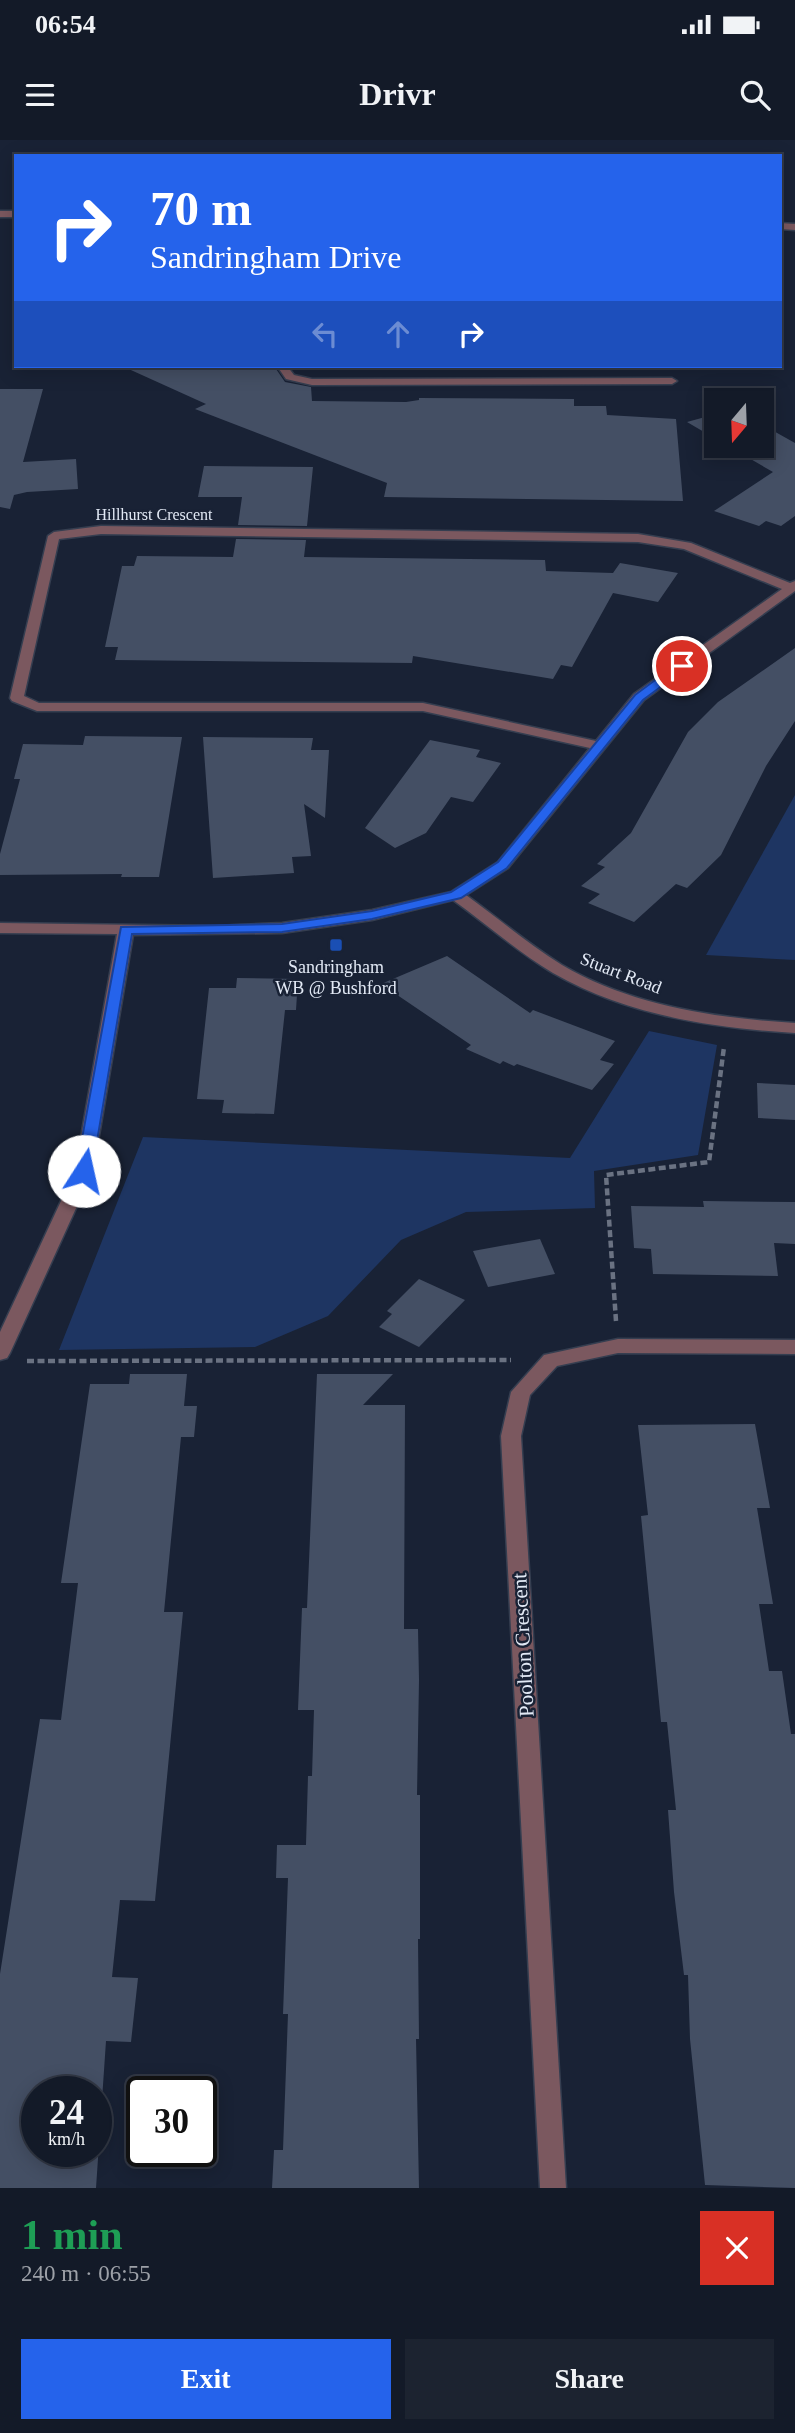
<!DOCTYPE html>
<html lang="en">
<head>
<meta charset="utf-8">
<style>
	:root { --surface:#131a28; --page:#1c2330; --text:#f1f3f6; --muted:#9da1a8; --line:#323845; --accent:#2563eb }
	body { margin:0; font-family:Georgia,serif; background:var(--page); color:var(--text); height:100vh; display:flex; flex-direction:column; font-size:26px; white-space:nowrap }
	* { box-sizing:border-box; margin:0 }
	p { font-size:23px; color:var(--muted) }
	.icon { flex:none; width:38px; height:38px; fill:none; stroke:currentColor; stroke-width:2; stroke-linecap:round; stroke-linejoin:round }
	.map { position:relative; height:2048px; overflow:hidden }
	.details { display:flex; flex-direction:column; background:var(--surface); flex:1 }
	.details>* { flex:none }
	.guide { position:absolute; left:14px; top:14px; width:768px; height:214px; border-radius:0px; box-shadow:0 4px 18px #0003,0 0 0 2px var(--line); background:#2563eb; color:#fff; overflow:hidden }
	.needle { width:46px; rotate:199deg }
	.controls { position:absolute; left:704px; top:248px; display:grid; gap:14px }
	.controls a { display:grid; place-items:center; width:70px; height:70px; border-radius:0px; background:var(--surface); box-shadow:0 4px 18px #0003,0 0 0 2px var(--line); font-size:35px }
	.speed { position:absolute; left:21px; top:1936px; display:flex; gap:14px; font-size:35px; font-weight:700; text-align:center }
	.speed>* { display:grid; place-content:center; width:91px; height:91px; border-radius:50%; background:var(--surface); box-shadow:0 4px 18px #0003,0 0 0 2px var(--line); line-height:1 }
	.speed small { font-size:18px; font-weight:400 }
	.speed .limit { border:4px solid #111; border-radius:10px; background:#fff; color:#111 }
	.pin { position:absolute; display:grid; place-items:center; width:60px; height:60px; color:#fff; margin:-30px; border:4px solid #fff; border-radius:50%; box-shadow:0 2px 7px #0007 }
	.me { position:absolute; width:77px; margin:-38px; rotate:10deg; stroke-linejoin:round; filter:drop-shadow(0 0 5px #0008) }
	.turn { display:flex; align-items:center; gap:24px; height:147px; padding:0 21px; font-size:32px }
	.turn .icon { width:91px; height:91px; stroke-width:2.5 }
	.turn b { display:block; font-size:49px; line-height:60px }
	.lanes { display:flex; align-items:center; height:66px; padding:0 21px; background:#0003; justify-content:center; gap:35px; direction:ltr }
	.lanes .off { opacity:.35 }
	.round { display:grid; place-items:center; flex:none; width:74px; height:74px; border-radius:0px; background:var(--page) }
	.summary { display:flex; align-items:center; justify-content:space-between; height:119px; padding:0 21px }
	h1 { font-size:42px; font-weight:600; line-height:52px; color:#1e9e55 }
	.primary-button { display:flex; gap:14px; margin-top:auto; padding:14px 21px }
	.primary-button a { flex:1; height:80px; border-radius:0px; background:var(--accent); color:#fff; font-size:28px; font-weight:600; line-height:80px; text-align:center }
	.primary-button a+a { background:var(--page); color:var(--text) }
	.status { display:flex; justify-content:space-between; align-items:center; height:49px; padding:0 35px; background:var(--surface); direction:ltr }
	.status svg { height:19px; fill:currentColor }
	header { display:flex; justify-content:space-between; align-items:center; height:91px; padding:0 21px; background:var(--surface); font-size:32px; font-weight:600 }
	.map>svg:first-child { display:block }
</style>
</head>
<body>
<div class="status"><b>06:54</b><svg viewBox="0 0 49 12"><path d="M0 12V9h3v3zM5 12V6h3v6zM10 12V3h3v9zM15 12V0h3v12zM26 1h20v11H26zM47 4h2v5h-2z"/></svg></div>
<header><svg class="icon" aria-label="menu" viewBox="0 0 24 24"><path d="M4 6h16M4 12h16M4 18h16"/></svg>Drivr<svg class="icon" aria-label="search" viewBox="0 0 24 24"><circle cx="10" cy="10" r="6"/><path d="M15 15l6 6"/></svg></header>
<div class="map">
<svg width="795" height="2048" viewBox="0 0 795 2048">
	<rect width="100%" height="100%" fill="#192235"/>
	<g fill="#1e3562">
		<polygon points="795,655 795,820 706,815"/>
		<polygon points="649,891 717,905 698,1015 594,1031 595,1068 466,1072 401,1100 328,1176 255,1207 59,1210 143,997 570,1018"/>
	</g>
	<g fill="#444f64" fill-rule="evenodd">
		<polygon points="122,226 274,226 285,242 311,247 312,261 406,262 419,260 419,258 574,259 574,266 606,266 607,275 676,279 683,361 384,357 387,343 195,269 206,264"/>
		<polygon points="0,249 43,249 23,322 76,319 78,349 27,352 14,355 10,369 0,367"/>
		<polygon points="716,274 716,299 687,282"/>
		<polygon points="761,284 795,303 795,376 781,386 766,381 759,386 714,371 773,332 728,306 761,306"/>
		<polygon points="204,326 313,327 307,386 238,385 242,357 198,357"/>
		<polygon points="236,399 306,400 304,417 545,420 546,431 613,433 620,423 678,433 658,462 613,453 572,527 561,525 553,539 413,516 412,523 115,520 118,507 105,507 122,426 134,426 137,416 233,417"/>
		<polygon points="795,508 795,581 766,626 721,715 687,748 676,744 634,782 588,763 600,754 581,746 605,727 597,724 631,693 688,592 718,562"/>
		<polygon points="85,596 182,597 159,737 121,737 122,734 0,735 0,714 20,639 14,639 23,604 83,605"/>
		<polygon points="203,597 313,598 311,610 329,610 325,678 304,664 311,716 292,717 294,733 213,738"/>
		<polygon points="430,600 480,610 476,617 501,623 473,662 451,657 426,693 395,708 365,688"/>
		<polygon points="447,816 530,873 533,870 615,901 600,920 614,924 592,950 517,924 514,926 503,921 500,924 466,909 471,905 381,844"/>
		<polygon points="237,838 298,839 296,870 285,870 274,974 222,973 224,960 197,959 209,848 236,848"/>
		<polygon points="757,943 795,945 795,980 758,978"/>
		<polygon points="703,1061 795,1062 795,1104 774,1103 778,1136 653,1134 651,1109 634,1108 631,1066 704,1067"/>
		<polygon points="540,1099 555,1134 488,1147 473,1111"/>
		<polygon points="419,1139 465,1160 419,1207 379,1187 392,1174 387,1171"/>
		<path d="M130,1234H187L184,1266H197L194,1297H181L164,1472H183L155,1761L120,1760L112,1837L138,1838L131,1902L106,1901L96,2048H0V1834L40,1579L61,1580L78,1443H61L90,1244H129ZM37,1951H96V2011H37Z"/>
		<polygon points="317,1234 393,1234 363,1265 405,1265 404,1489 418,1489 419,1540 417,1655 420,1655 420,1799 418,1799 419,1899 416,1899 419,2048 272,2048 274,2010 283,2010 288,1874 283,1874 288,1738 276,1738 277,1705 306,1705 308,1636 312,1636 314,1570 298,1570 302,1468 307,1468"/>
		<polygon points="755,1284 770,1368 757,1368 773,1464 759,1464 769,1531 782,1531 791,1594 795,1594 795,2048 705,2045 690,1899 688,1835 684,1835 674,1752 668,1670 676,1670 667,1582 661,1582 641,1376 648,1375 638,1285"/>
	</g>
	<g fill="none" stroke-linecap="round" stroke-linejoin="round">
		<g stroke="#353e50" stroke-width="3">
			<g id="minor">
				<rect x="0" y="71" width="16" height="6"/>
				<polygon points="780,83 795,84 795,90 780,89"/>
				<polygon points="277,226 287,226 294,235 312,239 672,238 677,241 672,244 312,245 286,239"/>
				<path d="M101,386L638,394L691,403L790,443L795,441V451L644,560L508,728L466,755C498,778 528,804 562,825C632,866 715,878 795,883V893C712,888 626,875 553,833C518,812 486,784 453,760L372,780L282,793L133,795L93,1031L10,1213L7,1218L0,1220V1192L75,1031L117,794L0,793V783L215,786L282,783L372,770L451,752L498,722L590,608L423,571H37L12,561L10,558L48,396L54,392ZM101,394L638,402L684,409L782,449L634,554L596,601L423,563H39L24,556L59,399Z"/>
				<polygon points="618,1199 795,1200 795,1214 618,1213 557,1226 530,1255 521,1296 566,2048 540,2048 501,1296 511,1252 544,1215"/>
			</g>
		</g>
		<g stroke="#6a7282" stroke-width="4.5" stroke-dasharray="7 3.5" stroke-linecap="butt">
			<polyline points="616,1181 606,1035 709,1022 724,907"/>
			<polyline points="27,1221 511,1220"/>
		</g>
		<use href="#minor" fill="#7b585f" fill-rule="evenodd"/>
	</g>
	<polygon fill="#2563eb" stroke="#184099" stroke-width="2" points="678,523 689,526 643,560 507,728 461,758 372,779 282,792 132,794 92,1031 84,1036 78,1035 76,1031 121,787 282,784 372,771 451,752 498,722 635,555"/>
	<rect fill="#1a4fb4" stroke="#192235" stroke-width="2.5" x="329" y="798" width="14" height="14" rx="3.5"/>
	<g text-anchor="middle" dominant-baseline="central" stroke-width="5" stroke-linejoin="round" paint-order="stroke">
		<g font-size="16" fill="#e2e9f5" stroke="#192235">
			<text x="154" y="374">Hillhurst Crescent</text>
		</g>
		<g font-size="18" fill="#e2e9f5" stroke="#192235">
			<text x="336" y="827">Sandringham<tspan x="336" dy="21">WB @ Bushford</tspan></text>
		</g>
		<g font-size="18" fill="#e2e9f5" stroke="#192235">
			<text transform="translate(621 833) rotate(21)">Stuart Road</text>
		</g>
		<g font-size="21" fill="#e2e9f5" stroke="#192235">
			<text transform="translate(523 1505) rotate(-93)">Poolton Crescent</text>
		</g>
	</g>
</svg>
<div class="controls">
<a><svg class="needle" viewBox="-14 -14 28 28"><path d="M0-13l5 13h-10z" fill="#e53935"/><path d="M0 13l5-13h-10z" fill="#9da1a8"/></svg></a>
</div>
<div class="speed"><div>24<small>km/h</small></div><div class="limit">30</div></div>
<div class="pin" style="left:682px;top:526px;background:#d93025"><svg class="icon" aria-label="arrive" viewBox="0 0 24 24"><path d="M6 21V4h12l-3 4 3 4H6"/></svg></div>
<svg class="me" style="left:84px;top:1031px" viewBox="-20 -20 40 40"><circle r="19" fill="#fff"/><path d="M0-13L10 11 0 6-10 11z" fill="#2563eb"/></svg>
<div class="guide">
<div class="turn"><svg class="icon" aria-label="right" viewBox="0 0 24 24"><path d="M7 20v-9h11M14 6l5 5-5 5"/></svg><div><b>70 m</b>Sandringham Drive</div></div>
<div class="lanes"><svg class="icon off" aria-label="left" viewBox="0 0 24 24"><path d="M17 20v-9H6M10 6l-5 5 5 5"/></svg><svg class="icon off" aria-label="ahead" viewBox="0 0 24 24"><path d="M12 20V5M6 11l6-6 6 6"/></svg><svg class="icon" aria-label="right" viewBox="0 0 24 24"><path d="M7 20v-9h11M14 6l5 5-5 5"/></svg></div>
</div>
</div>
<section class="details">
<div class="summary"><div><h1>1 min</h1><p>240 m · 06:55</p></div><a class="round" style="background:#d93025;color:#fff"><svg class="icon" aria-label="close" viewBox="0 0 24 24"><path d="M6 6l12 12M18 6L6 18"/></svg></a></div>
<div class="primary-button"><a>Exit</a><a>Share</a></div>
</section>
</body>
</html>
